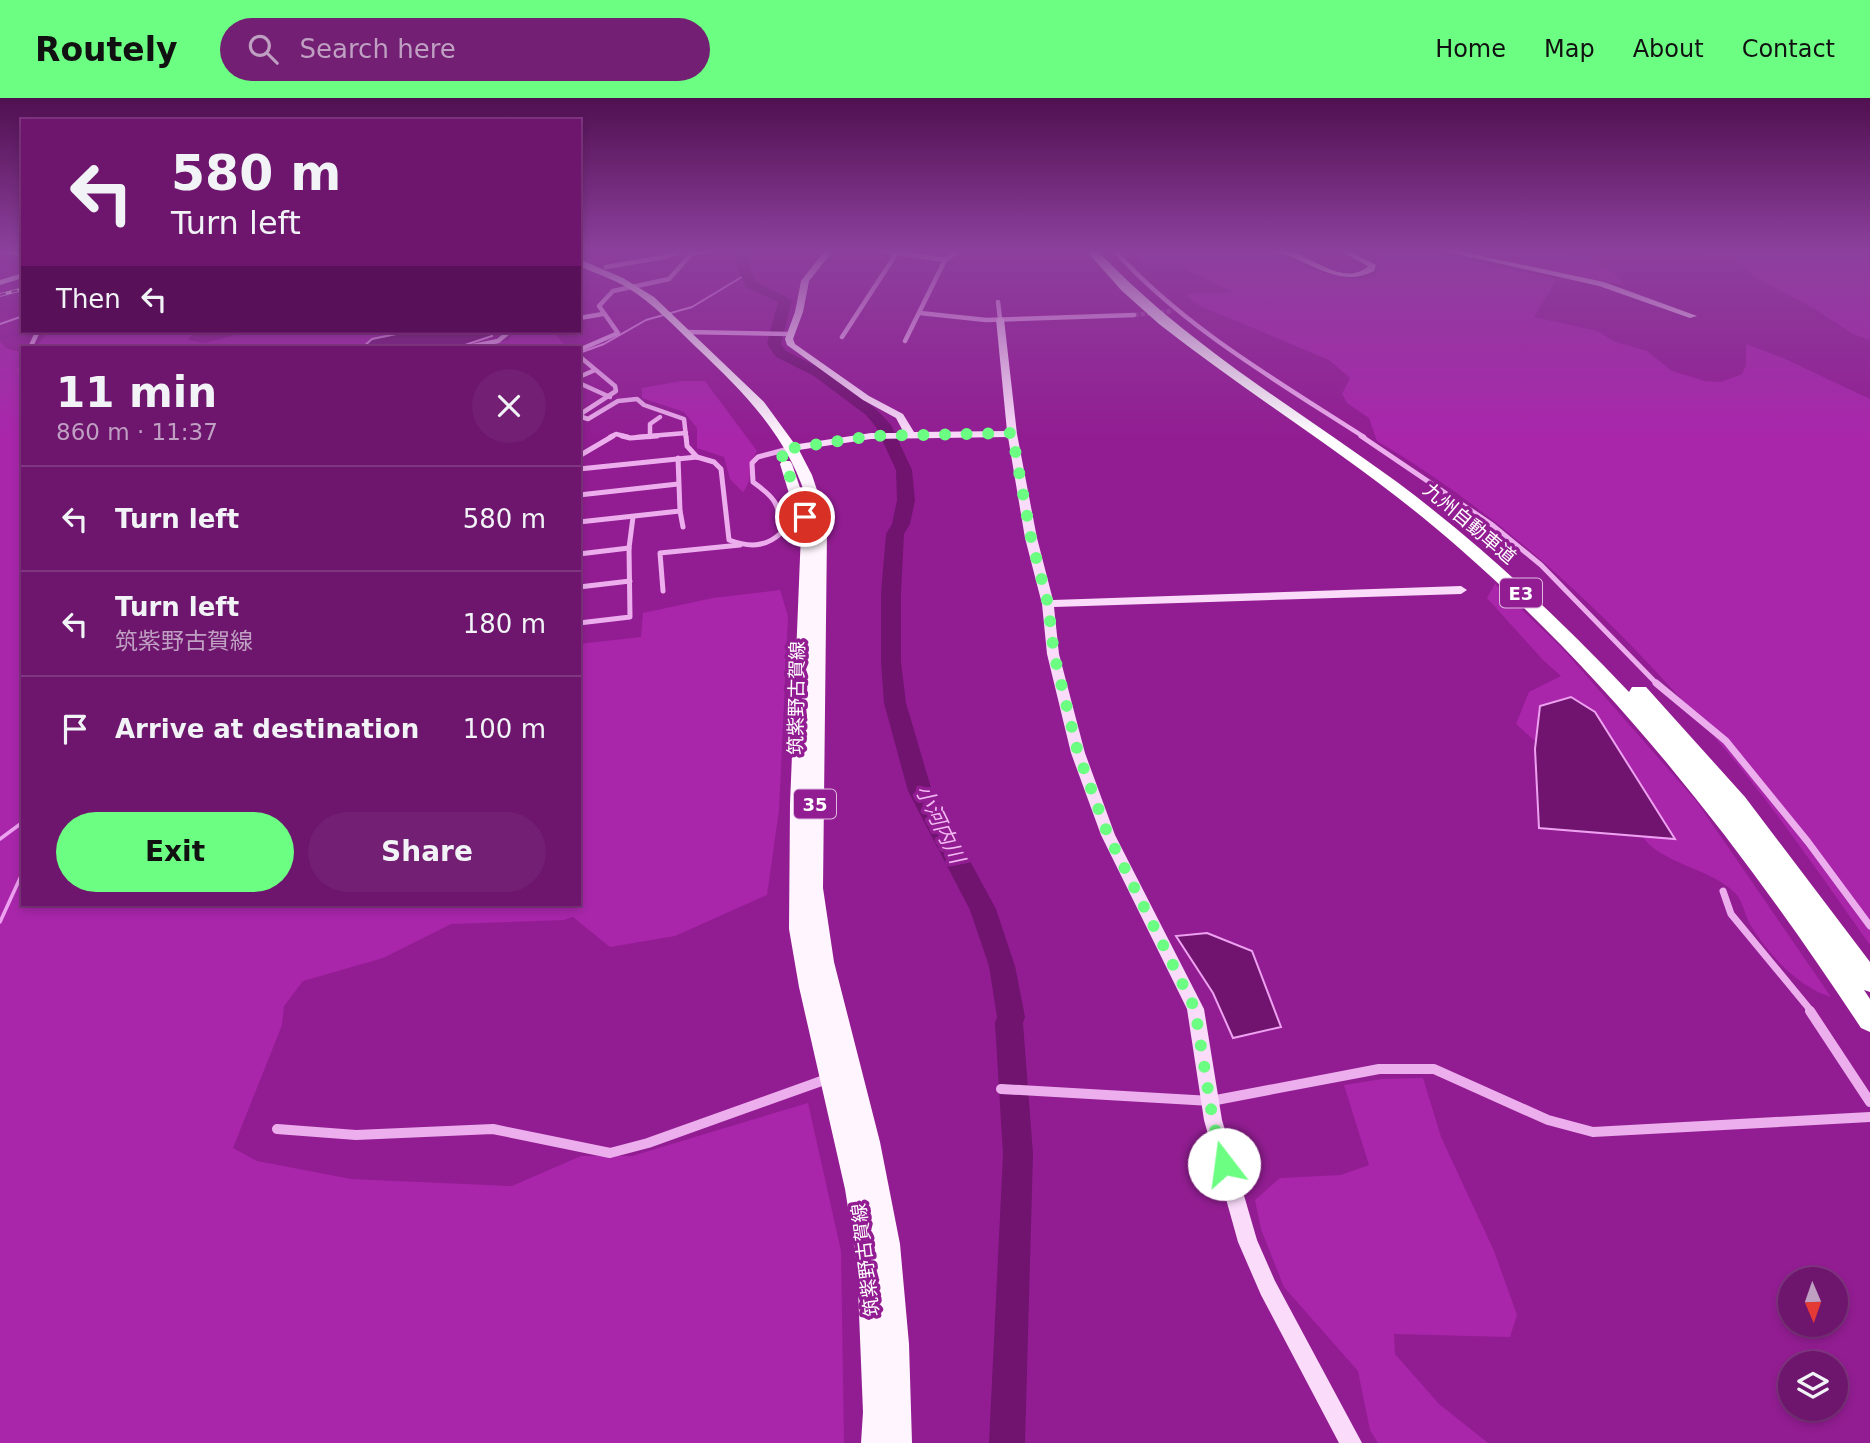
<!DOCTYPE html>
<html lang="en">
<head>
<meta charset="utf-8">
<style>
	:root { --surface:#6e166e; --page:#731f73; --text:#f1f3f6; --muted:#bf9fc2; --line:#803581; --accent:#6cfe82 }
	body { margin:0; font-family:"DejaVu Sans","Noto Sans JP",sans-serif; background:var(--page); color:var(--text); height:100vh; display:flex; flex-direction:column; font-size:26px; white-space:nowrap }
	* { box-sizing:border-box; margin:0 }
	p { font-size:23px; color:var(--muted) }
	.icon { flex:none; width:38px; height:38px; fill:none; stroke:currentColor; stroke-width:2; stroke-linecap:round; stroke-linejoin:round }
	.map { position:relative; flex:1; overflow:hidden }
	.side { position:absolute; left:21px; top:248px; width:560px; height:560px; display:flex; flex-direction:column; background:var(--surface); border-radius:0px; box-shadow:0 4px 10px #0003,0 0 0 2px var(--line) }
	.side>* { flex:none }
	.banner { position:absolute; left:21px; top:21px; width:560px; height:214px; border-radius:0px; box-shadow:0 4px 10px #0003,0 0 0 2px var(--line); background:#6e166e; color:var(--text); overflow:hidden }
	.needle { width:46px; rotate:178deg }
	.controls { position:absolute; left:1778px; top:1169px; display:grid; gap:14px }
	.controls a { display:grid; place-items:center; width:70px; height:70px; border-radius:50%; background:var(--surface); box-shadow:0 4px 10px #0003,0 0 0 2px var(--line); font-size:35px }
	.pin { position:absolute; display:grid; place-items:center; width:60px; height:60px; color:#fff; margin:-30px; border:4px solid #fff; border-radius:50%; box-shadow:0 2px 7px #0007 }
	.me { position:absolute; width:77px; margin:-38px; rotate:345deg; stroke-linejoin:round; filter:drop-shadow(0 0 5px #0008) }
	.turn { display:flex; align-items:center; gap:24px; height:147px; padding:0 35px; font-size:32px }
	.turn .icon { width:91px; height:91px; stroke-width:2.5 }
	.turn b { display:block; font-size:49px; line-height:60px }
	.then { display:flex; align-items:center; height:66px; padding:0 35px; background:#0003; gap:14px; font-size:26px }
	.round { display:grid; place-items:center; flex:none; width:74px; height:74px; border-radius:37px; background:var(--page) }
	.overview { display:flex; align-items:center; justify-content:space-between; height:119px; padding:0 35px }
	h1 { font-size:42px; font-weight:700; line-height:52px }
	.button { display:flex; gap:14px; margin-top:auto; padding:14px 35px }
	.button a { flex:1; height:80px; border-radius:42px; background:var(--accent); color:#111; font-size:28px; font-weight:700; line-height:80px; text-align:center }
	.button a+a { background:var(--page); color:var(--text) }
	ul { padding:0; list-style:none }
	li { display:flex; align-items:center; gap:21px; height:105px; padding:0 35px; border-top:2px solid var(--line) }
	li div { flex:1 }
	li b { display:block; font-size:26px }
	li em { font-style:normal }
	header { display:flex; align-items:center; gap:42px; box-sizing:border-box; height:98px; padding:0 35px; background:var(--accent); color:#111 }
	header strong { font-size:33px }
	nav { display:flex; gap:38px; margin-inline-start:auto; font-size:24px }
	.search { width:490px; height:63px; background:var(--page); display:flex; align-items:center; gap:18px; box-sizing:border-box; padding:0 24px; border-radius:38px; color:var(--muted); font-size:26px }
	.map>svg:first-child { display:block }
</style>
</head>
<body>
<header>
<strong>Routely</strong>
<div class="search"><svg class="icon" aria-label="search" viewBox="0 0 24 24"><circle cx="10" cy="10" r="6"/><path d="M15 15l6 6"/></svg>Search here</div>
<nav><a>Home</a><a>Map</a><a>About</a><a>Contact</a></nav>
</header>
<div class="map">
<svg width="1870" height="1345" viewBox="0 0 1870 1345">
	<rect width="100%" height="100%" fill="#921d92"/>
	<g fill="#a926ab">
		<path d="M1127,151L1268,154C1295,160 1361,201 1382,169L1369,155L1358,151H1417L1557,181L1534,219L1598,233L1613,243L1647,253L1672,273L1705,283L1721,284L1742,276L1746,267V246L1783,260L1870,301V847C1821,778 1773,707 1718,643C1620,528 1508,420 1377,343L1369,320L1347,305L1342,296L1350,280L1329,262L1198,207L1185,196L1233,194L1179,168L1144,167Z"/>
		<path d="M1450,151C1502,151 1591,141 1626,188Z"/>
		<polygon points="1657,151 1870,151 1870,242 1853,236 1813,210 1758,181 1742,168 1725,161"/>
		<polygon points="50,233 195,233 188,242 204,245 251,233 411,233 372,241 362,250 34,250"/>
		<polygon points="515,233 553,233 567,250 477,250 508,242"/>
		<polygon points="0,243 6,250 23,255 23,807 579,807 579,546 641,539 643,515 713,500 780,492 788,518 779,712 767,797 675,838 610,849 573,819 563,822 451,826 383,860 303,883 284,908 282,927 233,1050 257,1063 351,1081 512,1088 581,1058 632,1058 808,1005 841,1153 844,1345 0,1345"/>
		<path d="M681,283H705L757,353C748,368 753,383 743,394L730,381L724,359L697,350V330L684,314L642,300V290Z"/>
		<path d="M1495,486L1562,550L1697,704L1831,899C1798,889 1769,857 1751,828C1745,818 1743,802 1734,794C1708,769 1661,766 1642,738L1674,740L1540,608L1536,644L1516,626L1529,594L1561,578L1543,562L1487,500Z"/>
		<polygon points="1423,980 1441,1039 1494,1153 1517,1217 1510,1239 1394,1236 1395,1256 1439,1306 1488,1345 1378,1345 1370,1332 1358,1273 1284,1189 1261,1131 1255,1102 1280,1080 1341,1077 1369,1067 1344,987 1382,981"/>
	</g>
	<g fill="#701470" stroke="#eea1f0" stroke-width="2">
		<polygon points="411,233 492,233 492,238 456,250 362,250 372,241"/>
		<polygon points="1571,599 1595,614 1675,741 1539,730 1535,651 1540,608"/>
		<polygon points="1207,835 1252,853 1281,929 1233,940 1213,895 1176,838"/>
	</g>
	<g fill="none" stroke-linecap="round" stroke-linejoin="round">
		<g stroke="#eea1f0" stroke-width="2">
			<polyline points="0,151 12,151"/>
			<polyline points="0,226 23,218"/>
			<polyline points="579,255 604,246 646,222 692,209 745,177"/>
		</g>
		<g stroke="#eea1f0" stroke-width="3.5">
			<polyline points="0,741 23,724"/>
			<polyline points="0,824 21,778 23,764"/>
		</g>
		<polygon fill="#701470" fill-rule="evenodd" points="742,151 754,151 746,162 756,184 792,202 781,246 786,253 824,272 876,311 891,327 912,372 915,402 910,426 904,436 901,495 901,564 906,605 932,693 996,811 1015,868 1025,919 1023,925 1033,1056 1025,1345 989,1345 1003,1056 995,925 997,919 989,868 970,812 908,693 884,605 881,564 881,495 886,436 892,426 897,402 896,372 876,329 866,317 814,278 776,259 767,246 778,204 746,189 734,162"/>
		<polyline stroke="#a84aa8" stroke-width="4.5" stroke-dasharray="4.5 2" stroke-linecap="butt" points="1134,217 1173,213"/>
		<g stroke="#edaeee" stroke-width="4.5">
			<polyline points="870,151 945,162"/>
			<path d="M1113,151C1183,229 1277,283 1364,339"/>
			<polyline points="637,152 640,151"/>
			<polyline points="606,169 664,159 690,151"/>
			<polyline points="998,204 1000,221"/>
			<polyline points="920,215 986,222 1134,217"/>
			<polyline points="579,220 603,216"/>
			<polyline points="687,234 790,236"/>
			<polyline points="842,239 896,156"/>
			<polyline points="905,243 945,162 962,151"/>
			<polyline points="30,250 38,233"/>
			<polyline points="463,250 498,243 510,233"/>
			<polyline points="579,252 618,235 599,208 613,193 669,181 692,155 720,151"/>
			<polyline points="579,258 615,288 616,293 579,317"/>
			<polyline points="21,272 23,270"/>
			<polyline points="579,279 595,272"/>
			<polyline points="579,285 610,299"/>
			<polyline points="579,318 588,321 618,303 637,301 644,307 684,321 686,339"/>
			<polyline points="610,339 616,336 628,339"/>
			<polyline points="637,339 686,335"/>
			<polyline points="650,339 650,326 660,319"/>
		</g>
		<g stroke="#edaeee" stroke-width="5">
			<polyline points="622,338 630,340 657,338"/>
			<polyline points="686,338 687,348 697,359"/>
			<polyline points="1361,338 1491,426 1541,467 1658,587"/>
			<polyline points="579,358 613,338"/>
			<path d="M579,371L697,359L714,364L721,371L729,442C748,449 765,450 781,435C778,405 778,402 753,384L752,365L758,359L792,350"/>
			<polyline points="579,397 678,386"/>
			<polyline points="680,413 683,429"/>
			<polyline points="579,424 680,413 678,360"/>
			<polyline points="579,456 629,450"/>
			<polyline points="579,489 630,483"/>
			<polyline points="663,493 660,455 740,447"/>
			<polyline points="579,525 630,519 629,450 633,419"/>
		</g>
		<g stroke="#edaeee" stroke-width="7">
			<polyline points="1656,585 1726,643 1808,744 1870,828"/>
			<polyline points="1723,793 1731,816 1812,914"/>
		</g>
		<g stroke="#edaeee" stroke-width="10">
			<polyline points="1810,913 1870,1004"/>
			<polyline points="1001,991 1211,1003 1379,971 1434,971 1548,1022 1593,1034 1870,1019"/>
			<polyline points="277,1031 356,1037 493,1031 610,1055 648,1045 827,981"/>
		</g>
		<g fill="#fadbfa" fill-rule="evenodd">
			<polygon points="0,151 23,154 23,158 0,155"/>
			<polygon points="826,151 834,151 809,183 803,214 793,241 795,246 869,298 903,316 914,334 1007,333 996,221 1000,219 1004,221 1017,336 1037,440 1053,502 1461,488 1467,492 1461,496 1054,509 1059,556 1085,655 1115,737 1204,911 1222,1022 1257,1142 1275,1183 1362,1345 1339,1345 1261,1197 1238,1144 1204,1022 1187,911 1101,737 1071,655 1047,556 1042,506 1025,440 1008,339 871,341 792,353 787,350 792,347 871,335 904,335 896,320 863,302 787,247 785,241 795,214 801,183"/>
			<path d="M1256,151C1267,150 1279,150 1290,153C1313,160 1346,189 1368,168L1337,151H1345L1376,167L1374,173C1343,189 1318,169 1289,158C1278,154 1266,155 1256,151Z"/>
			<polygon points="1435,151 1448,151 1604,184 1697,218 1690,220 1599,188"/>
			<polygon points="23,175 23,180 0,187 0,182"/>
		</g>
		<path fill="#fff5fe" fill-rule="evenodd" d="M579,161L623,180L654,199L764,304L799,352L812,377L821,404L827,434L823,790L834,864L880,1044L900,1146L909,1246L912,1345H861L863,1314L857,1166L845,1091L799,889L789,831L790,706L801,435L780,366L782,363H790L792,366L812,425C799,350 750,300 697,250C675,229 654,206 628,190C613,181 595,175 579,168Z"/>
		<path fill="#fff" fill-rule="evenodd" d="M1085,151H1096C1184,245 1294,309 1397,384C1481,447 1557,518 1629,594L1632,589H1646L1745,699L1870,864V894L1864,892L1870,901V934L1861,930C1745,754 1618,589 1459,450C1365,367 1257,303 1159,226L1121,192Z"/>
		<g stroke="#fff" stroke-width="3.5">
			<polyline id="rail" points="0,197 23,191"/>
		</g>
		<use href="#rail" stroke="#921d92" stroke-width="2" stroke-dasharray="6" stroke-linecap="butt"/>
	</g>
	<linearGradient id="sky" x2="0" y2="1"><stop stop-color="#501050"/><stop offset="0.45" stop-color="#8c409d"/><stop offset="1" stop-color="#8c409d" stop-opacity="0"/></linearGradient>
	<rect width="1870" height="339" fill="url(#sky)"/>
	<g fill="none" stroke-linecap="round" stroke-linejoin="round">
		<polyline stroke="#6cfe82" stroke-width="12" stroke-dasharray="0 21.6" points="805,419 780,352 872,338 1012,335 1031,440 1048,506 1054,556 1078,655 1108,737 1195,911 1213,1023 1224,1066"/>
	</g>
	<g text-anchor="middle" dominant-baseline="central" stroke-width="7" stroke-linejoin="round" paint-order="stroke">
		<g fill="#921d92" stroke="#debbde" stroke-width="2">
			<rect x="1500" y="480.5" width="42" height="29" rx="5"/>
			<rect x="794" y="691.5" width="42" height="29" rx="5"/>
		</g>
		<g font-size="18" font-weight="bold" fill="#fff">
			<text x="1521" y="495">E3</text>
			<text x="815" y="706">35</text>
		</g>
		<g font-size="19" fill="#fff" stroke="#921d92">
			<text transform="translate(1470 425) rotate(40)">九州自動車道</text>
			<text transform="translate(796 600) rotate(-89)">筑紫野古賀線</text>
			<text transform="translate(865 1162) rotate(-97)">筑紫野古賀線</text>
		</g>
		<g font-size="21" font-style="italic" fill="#f4baf5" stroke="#921d92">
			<text transform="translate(940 726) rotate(64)">小河内川</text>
		</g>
	</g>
</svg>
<div class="controls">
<a><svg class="needle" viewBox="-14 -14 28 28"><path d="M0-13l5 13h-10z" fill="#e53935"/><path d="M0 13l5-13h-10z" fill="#bf9fc2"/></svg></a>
<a><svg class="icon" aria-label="layers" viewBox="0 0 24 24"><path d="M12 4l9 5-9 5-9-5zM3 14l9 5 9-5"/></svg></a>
</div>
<div class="pin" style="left:805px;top:419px;background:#d93025"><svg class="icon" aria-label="arrive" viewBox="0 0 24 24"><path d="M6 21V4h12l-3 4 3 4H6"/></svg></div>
<svg class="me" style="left:1224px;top:1066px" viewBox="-20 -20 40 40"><circle r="19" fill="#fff"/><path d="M0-13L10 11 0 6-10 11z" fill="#6cfe82"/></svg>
<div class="banner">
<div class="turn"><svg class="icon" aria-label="left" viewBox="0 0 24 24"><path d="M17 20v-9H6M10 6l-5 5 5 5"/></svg><div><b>580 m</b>Turn left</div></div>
<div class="then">Then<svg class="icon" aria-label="left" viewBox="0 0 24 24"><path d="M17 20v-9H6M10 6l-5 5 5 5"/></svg></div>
</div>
<section class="side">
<div class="overview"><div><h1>11 min</h1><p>860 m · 11:37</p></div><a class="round"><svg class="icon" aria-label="close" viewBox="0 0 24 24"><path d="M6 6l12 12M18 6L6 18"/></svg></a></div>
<ul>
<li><svg class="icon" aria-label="left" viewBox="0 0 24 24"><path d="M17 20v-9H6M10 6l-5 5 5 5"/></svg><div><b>Turn left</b></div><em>580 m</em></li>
<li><svg class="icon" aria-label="left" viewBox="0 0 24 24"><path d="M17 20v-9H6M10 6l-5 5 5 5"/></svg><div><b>Turn left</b><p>筑紫野古賀線</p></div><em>180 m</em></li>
<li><svg class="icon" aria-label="arrive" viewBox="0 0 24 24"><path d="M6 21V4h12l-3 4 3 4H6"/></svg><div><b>Arrive at destination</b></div><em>100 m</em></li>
</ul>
<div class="button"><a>Exit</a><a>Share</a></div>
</section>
</div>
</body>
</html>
